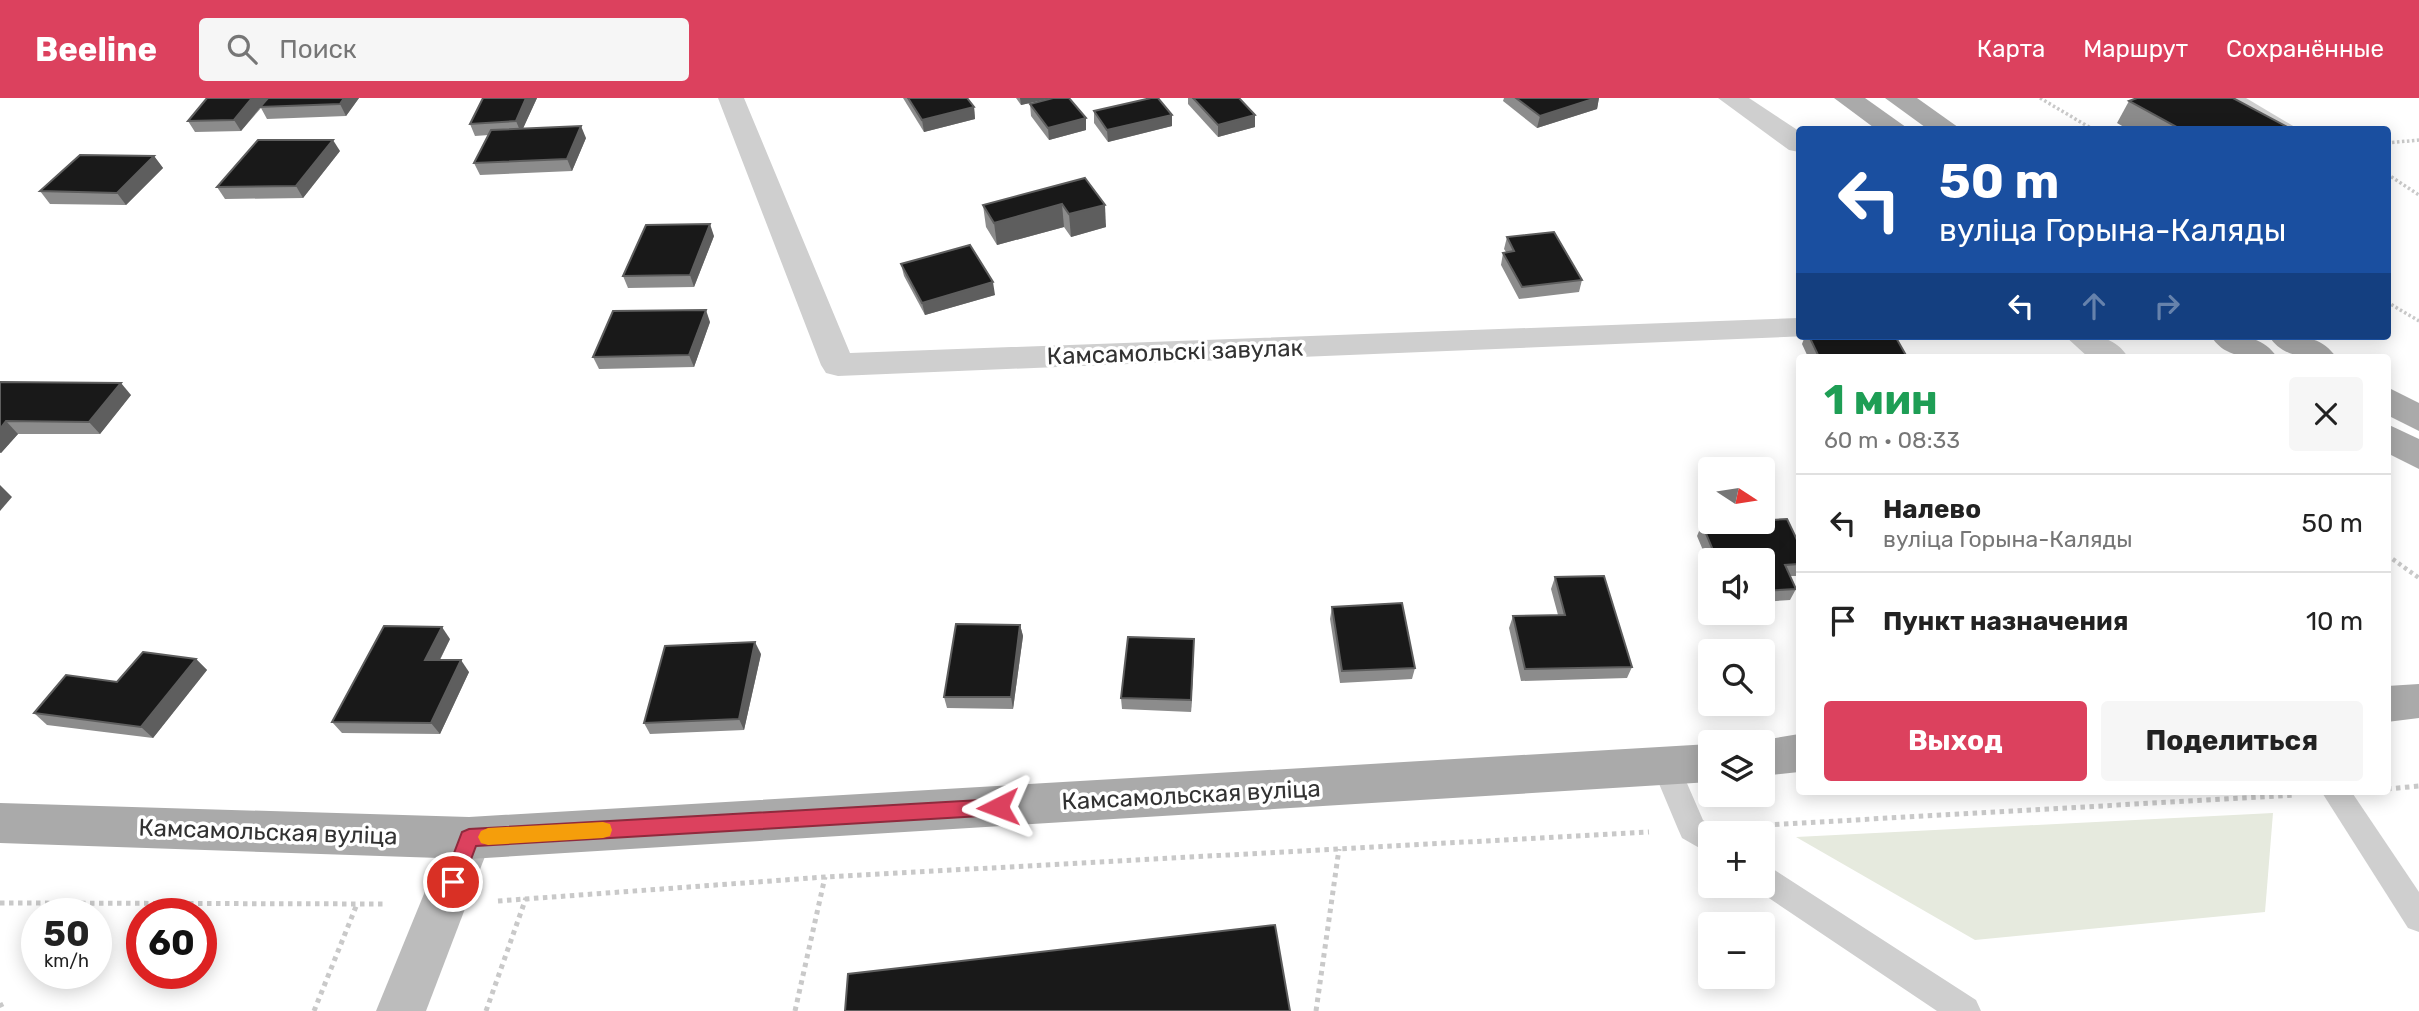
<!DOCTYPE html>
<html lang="ru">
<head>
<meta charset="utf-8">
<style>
	:root { --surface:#fff; --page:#f6f6f6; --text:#222; --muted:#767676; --line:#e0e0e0; --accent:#dc415e }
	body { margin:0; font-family:Rubik,sans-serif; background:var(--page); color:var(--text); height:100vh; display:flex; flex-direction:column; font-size:26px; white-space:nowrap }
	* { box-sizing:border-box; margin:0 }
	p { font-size:23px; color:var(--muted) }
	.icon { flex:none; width:38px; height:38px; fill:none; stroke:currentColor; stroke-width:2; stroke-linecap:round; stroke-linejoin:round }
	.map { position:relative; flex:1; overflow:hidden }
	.panel { position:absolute; left:1796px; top:256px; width:595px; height:441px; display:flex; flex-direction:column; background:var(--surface); border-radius:7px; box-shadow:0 4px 18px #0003 }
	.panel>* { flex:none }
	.hud { position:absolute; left:1796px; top:28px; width:595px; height:214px; border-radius:7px; box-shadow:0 4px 18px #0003; background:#1a4fa0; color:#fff; overflow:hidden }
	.needle { width:46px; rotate:102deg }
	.buttons { position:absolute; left:1698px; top:359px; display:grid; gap:14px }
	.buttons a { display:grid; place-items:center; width:77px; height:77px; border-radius:7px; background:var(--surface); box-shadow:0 4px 18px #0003; font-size:35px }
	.speed { position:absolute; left:21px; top:800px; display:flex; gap:14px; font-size:35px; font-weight:700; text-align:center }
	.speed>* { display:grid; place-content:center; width:91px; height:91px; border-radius:50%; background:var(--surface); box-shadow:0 4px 18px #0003; line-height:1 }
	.speed small { font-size:18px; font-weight:400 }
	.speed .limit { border:10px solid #d22; background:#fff; color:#111 }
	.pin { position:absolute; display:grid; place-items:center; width:60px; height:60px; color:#fff; margin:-30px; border:4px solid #fff; border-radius:50%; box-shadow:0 2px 7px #0007 }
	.me { position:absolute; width:77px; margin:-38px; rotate:267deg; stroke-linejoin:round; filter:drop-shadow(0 0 5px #0008) }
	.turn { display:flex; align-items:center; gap:24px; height:147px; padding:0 28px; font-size:32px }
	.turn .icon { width:91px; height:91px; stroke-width:2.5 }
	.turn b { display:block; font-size:49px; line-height:60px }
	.lanes { display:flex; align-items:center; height:66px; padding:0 28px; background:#0003; justify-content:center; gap:35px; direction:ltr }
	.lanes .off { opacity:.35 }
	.round { display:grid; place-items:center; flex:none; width:74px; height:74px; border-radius:7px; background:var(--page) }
	.overview { display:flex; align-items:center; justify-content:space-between; height:119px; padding:0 28px }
	h1 { font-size:42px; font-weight:700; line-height:52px; color:#1e9e55 }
	.primary-button { display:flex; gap:14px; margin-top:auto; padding:14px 28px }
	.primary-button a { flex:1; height:80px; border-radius:7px; background:var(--accent); color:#fff; font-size:28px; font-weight:700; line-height:80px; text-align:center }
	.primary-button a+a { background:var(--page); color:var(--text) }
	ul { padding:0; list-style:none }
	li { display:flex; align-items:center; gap:21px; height:98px; padding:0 28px; border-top:2px solid var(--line) }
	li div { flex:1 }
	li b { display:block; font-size:26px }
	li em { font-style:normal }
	header { display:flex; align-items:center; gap:42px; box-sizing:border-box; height:98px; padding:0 35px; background:var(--accent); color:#fff }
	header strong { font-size:33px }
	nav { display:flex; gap:38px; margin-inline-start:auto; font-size:24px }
	.search { width:490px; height:63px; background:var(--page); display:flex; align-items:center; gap:18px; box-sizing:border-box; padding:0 24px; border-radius:7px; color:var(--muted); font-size:26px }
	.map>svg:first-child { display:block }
</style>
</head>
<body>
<header>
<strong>Beeline</strong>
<div class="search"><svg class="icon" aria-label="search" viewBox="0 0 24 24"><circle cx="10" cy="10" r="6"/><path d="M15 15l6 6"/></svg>Поиск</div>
<nav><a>Карта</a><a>Маршрут</a><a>Сохранённые</a></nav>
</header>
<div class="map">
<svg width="2419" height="913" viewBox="0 0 2419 913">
	<rect width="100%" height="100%" fill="#fff"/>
	<polygon fill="#e6eade" points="2273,715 2265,814 1975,842 1796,739"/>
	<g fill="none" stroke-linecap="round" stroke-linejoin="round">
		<g stroke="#c9c9c9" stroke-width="3.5" stroke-dasharray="2.5 2.5" stroke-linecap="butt">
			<polyline points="2040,0 2094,32"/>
			<polyline points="2387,45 2419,42"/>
			<polyline points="2387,76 2419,97"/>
			<polyline points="2387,204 2419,223"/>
		</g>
		<polyline stroke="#c9c9c9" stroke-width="4.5" stroke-dasharray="3.5 3.5" stroke-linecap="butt" points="2387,457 2419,480"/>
		<g stroke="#c9c9c9" stroke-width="5" stroke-dasharray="4.5 4.5" stroke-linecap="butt">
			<polyline points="2387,691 2419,688"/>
			<polyline points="1748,728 2295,697"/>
			<polyline points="498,803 825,779 1649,734"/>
			<polyline points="0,805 387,806"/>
			<polyline points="0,905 4,913"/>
			<polyline points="314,913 357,806"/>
			<polyline points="486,913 526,800"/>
			<polyline points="795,913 825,779"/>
			<polyline points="1316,913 1339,751"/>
		</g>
		<g fill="#cfcfcf" fill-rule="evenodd">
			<polygon points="2224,0 2246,0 2300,32 2278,32"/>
			<polygon points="1666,657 1676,660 1703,722 1721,735 1710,735 1710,756 1682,740 1678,731 1652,669 1656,660"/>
			<polygon points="2321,693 2351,693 2419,794 2419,834 2408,830"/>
			<polygon points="1762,764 1976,902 1981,913 1937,913 1751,788 1762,788"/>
		</g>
		<g fill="#cfcfcf" fill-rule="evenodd">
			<polygon points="718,0 744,0 850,255 1799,220 1799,238 1808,238 838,278 826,275 821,267"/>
			<polygon points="1718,0 1749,0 1799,33 1799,54 1789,52"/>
			<path d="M2065,238C2090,238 2113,235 2128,259H2088Z"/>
		</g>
		<polygon fill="#bcbcbc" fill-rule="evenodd" points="469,719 485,725 492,740 426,913 376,913 453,725"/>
		<g fill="#aaa" fill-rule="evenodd">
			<polygon points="1834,0 1865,0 1910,32 1877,32"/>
			<polygon points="1885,0 1917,0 1962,32 1929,32"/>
			<path d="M2211,238C2236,238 2261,235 2277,259C2251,259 2226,262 2211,238Z"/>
			<path d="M2269,238C2294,238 2320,235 2336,259C2310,259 2284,262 2269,238Z"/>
			<polygon points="2387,289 2419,305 2419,333 2387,317"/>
			<polygon points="2387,326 2419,341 2419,371 2387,355"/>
			<polygon points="2419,586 2419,620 2387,624 2387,588"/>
			<polygon points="1799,636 1799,674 1762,678 1762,644 1752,644"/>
			<polygon points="1710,646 1710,684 469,761 0,745 0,705 469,719"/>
		</g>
	</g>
	<g fill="#8c8c8c">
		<polygon points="207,0 359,0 346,18 267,21 261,10 241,33 195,34 188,23"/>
		<polygon points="483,0 537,0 523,30 586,40 572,73 480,77 474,65 489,37 475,38 470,26"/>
		<polygon points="903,0 967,0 974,9 975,21 924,34"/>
		<polygon points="1016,0 1052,0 1021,7"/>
		<polygon points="1188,0 1239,0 1255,17 1255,29 1218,39 1188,6"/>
		<polygon points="1504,0 1599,0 1597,11 1537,30 1503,3"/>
		<polygon points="2129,3 2293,32 2129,32 2117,25"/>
		<polygon points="1030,6 1086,20 1086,32 1049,42 1031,18"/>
		<polygon points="1094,13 1172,28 1108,44 1094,25"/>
		<polygon points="340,53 303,100 225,101 217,89"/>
		<polygon points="154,58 163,70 126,107 50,106 40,93"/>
		<polygon points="1085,80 1106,129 1071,139 1064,129 997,147 986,129 983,107"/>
		<polygon points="714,138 694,189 628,190 623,178"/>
		<polygon points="1507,139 1582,182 1579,194 1519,201 1501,167 1503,155 1506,154 1504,151"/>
		<polygon points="901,166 995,197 925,217 904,178"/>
		<polygon points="710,224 694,269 599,271 593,259"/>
		<polygon points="1805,238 1895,238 1907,259 1808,259 1802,246"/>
		<polygon points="0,284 131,297 100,336 18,336 1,355 0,355"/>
		<polygon points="1702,426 1799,446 1799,478 1790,478 1796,491 1790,502 1762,504 1762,462 1710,462 1710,469 1697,438"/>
		<polygon points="1555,479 1632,569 1627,580 1521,583 1509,530 1513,518 1558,517 1551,491"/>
		<polygon points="1332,509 1415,570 1412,581 1340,585 1330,521"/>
		<polygon points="1020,527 1023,538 1013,611 947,610 944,599"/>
		<polygon points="450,541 440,562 469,574 440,636 342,635 332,624"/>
		<polygon points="1194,552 1191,614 1122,611 1121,600"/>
		<polygon points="761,556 744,632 650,636 644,625"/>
		<polygon points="196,561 207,572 153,640 47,627 34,615 117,584"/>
	</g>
	<g fill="#5e5e5e">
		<polygon points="252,0 268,0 241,33 234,22"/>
		<polygon points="344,0 359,0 346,18 340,6"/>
		<polygon points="526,0 537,0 521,35 516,23"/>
		<polygon points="1020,0 1052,0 1021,7"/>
		<polygon points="1596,0 1599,0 1597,11 1537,30 1540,18"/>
		<polygon points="974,9 975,21 924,34 922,22"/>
		<polygon points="1172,17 1172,28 1108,44 1107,32"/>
		<polygon points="1255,17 1255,29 1218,39 1218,27"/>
		<polygon points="1086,20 1086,32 1049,42 1048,30"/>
		<polygon points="581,28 586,40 572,73 567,61"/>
		<polygon points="333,42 340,53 303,100 296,88"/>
		<polygon points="154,58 163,70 126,107 117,95"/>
		<polygon points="1062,106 1064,129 997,147 994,125"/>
		<polygon points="1105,107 1106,129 1071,139 1069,116"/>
		<polygon points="710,126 714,138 694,189 690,177"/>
		<polygon points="993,184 995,197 925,217 922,205"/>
		<polygon points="706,212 710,224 694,269 689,257"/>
		<polygon points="121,285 131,297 100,336 89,324"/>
		<polygon points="6,323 18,336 1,355 0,354 0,331"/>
		<polygon points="0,387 12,399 0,413"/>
		<polygon points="1020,527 1023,538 1013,611 1011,599"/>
		<polygon points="442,529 450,541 434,573 425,562"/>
		<polygon points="1194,541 1194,552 1191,614 1191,602"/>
		<polygon points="755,544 761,556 744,632 739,621"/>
		<polygon points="196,561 207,572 153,640 141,629"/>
		<polygon points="461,562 469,574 440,636 431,625"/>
	</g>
	<g fill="#191919" stroke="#5e5e5e" stroke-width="2">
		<polygon points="207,0 252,0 234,22 188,23"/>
		<polygon points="268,0 344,0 340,6 260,9"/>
		<polygon points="483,0 526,0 516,23 470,26"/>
		<polygon points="908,0 967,0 974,9 922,22"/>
		<polygon points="1053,0 1069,0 1086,20 1048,30 1030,6"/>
		<polygon points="1151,0 1158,0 1172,17 1107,32 1094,13"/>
		<polygon points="1193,0 1239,0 1255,17 1218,27"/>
		<polygon points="1516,0 1596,0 1540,18"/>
		<polygon points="2137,0 2233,0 2293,32 2182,32 2129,3"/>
		<polygon points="581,28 567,61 474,65 491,32"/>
		<polygon points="258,42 333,42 296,88 217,89"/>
		<polygon points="80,57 154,58 117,95 40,93"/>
		<polygon points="1085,80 1105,107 1069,116 1062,106 994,125 983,107"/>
		<polygon points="710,126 690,177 623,178 646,127"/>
		<polygon points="1554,134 1582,182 1522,189 1503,155 1514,153 1507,139"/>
		<polygon points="970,147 993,184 922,205 901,166"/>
		<polygon points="706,212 689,257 593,259 613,213"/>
		<polygon points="1809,238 1895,238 1907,259 1819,259"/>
		<polygon points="0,284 121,285 89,324 6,323 0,331"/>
		<polygon points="1787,421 1799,446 1799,466 1785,467 1796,491 1762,493 1762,462 1717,462 1702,426"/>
		<polygon points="1604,478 1632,569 1525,571 1513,518 1565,517 1555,479"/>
		<polygon points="1402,505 1415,570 1342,573 1332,509"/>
		<polygon points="956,526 1020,527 1011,599 944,599"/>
		<polygon points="384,528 442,529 425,562 461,562 431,625 332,624"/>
		<polygon points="1128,539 1194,541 1191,602 1121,600"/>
		<polygon points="755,544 739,621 644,625 665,548"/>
		<polygon points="143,554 196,561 141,629 34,615 66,577 117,584"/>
		<polygon points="1275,827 1290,913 845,913 848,876"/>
	</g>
	<polygon fill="#dc415e" stroke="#8f2a3d" stroke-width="2" points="998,701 1005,703 1007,709 1005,715 998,717 476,748 460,791 453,793 446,791 443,784 462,734 469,731"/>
	<polygon fill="#f59e0b" points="603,724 610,726 612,732 610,738 603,740 488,747 481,745 478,739 481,733 488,730"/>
	<g text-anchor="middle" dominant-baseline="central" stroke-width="7" stroke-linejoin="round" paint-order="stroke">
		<g font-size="24" fill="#323232" stroke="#fff">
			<text transform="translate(1175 254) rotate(-2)">Камсамольскі завулак</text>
			<text transform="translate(1191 697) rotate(-3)">Камсамольская вуліца</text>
			<text transform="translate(268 734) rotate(2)">Камсамольская вуліца</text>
		</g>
	</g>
</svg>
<div class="buttons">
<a><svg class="needle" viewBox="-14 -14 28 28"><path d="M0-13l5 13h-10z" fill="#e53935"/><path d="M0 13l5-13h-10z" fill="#767676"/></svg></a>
<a><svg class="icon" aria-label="sound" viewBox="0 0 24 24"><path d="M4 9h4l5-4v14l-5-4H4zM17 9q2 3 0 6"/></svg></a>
<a><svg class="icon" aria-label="search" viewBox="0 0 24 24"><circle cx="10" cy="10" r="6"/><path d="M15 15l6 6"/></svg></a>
<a><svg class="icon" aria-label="layers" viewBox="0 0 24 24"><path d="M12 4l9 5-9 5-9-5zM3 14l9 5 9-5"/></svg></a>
<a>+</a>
<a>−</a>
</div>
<div class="speed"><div>50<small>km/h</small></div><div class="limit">60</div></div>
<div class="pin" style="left:453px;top:784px;background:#d93025"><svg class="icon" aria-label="arrive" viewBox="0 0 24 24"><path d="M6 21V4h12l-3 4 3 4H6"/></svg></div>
<svg class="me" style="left:998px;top:709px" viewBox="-20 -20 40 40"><path d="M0-17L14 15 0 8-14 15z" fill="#dc415e" stroke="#fff" stroke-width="4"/></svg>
<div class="hud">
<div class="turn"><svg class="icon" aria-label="left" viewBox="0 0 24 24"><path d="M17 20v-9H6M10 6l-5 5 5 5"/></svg><div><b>50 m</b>вуліца Горына-Каляды</div></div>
<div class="lanes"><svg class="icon" aria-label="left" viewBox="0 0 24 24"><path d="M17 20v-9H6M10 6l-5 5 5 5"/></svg><svg class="icon off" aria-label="ahead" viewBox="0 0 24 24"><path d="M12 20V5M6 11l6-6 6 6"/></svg><svg class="icon off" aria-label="right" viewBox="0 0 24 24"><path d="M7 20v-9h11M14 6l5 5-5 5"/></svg></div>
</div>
<section class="panel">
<div class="overview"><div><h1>1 мин</h1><p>60 m · 08:33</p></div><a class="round"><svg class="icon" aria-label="close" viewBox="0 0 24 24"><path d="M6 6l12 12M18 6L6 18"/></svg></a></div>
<ul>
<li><svg class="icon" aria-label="left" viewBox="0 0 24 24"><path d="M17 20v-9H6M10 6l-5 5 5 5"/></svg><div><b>Налево</b><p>вуліца Горына-Каляды</p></div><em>50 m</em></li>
<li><svg class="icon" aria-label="arrive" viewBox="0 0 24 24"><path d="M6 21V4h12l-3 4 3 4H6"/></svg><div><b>Пункт назначения</b></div><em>10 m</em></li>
</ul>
<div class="primary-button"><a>Выход</a><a>Поделиться</a></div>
</section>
</div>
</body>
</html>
